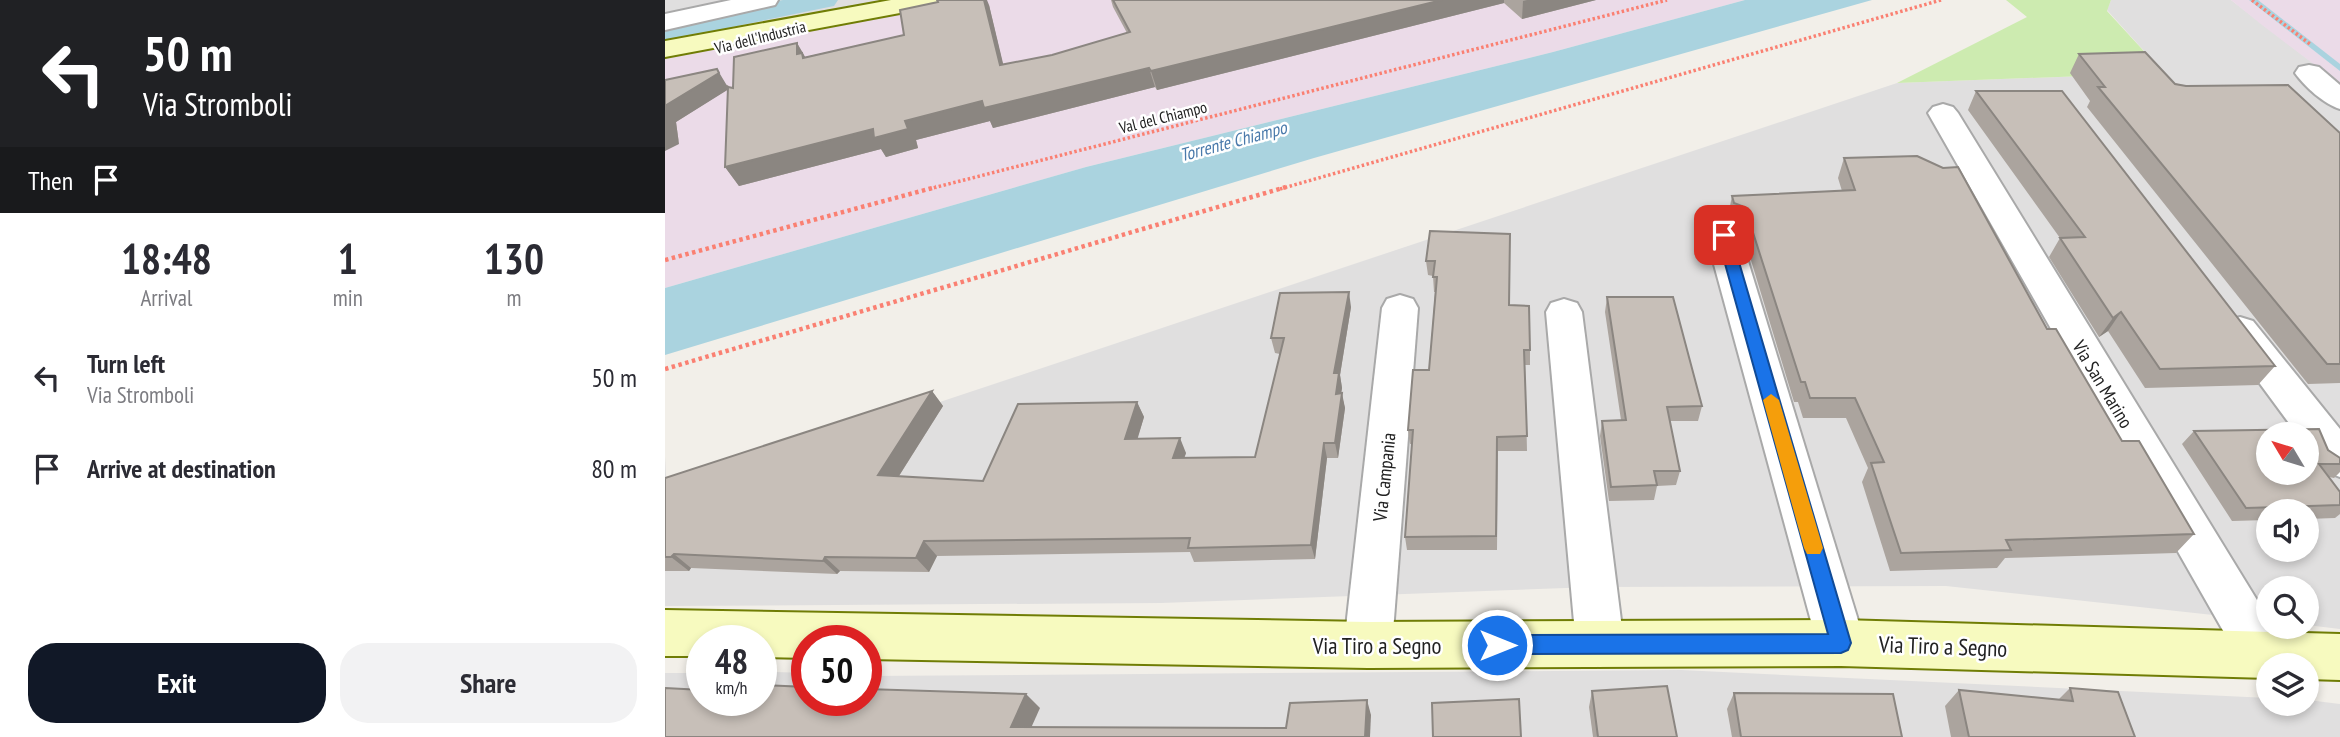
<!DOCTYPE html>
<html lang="en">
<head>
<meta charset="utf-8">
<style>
	:root { --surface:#fff; --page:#f2f2f3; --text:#2b2b33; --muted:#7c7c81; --accent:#111827 }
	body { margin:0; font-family:"PT Sans Narrow",sans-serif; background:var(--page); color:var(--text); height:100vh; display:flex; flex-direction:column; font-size:26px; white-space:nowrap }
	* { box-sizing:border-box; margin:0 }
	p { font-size:23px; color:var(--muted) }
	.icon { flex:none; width:38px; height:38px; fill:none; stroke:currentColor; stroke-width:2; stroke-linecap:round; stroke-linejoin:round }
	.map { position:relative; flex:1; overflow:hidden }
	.side { display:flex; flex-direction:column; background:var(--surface); width:665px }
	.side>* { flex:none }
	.top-card { background:#202124; color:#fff; overflow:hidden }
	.needle { width:46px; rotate:308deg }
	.tools { position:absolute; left:1591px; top:422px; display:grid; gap:14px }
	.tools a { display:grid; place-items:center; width:63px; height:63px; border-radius:50%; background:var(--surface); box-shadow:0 4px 10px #0003; font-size:35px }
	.speed { position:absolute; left:21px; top:625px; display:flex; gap:14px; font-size:35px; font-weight:700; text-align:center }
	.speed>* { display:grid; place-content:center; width:91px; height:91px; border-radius:50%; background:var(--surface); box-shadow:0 4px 10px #0003; line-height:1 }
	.speed small { font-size:18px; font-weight:400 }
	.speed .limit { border:10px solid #d22; background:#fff; color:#111 }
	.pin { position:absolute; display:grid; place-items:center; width:60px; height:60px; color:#fff; margin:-30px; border-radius:14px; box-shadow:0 4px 10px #0006 }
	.me { position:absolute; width:77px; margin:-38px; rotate:90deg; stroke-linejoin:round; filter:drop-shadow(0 0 5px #0008) }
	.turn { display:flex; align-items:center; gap:24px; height:147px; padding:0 28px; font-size:32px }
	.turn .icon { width:91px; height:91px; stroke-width:2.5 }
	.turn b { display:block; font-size:49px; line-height:60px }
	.then { display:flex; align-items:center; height:66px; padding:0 28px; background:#0003; gap:14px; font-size:26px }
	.eta { display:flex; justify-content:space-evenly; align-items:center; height:119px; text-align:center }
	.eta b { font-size:42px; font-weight:800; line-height:49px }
	.button { display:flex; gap:14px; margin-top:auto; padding:14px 28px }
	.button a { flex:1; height:80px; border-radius:28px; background:var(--accent); color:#fff; font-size:28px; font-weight:800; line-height:80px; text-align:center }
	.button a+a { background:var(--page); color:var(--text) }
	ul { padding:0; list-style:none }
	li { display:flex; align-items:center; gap:21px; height:91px; padding:0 28px }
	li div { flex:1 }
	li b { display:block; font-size:26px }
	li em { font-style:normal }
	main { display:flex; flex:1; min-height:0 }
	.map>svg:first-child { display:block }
</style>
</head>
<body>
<main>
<section class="side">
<div class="top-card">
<div class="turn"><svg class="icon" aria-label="left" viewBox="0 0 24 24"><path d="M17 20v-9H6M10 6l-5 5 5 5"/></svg><div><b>50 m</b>Via Stromboli</div></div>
<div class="then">Then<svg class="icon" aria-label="arrive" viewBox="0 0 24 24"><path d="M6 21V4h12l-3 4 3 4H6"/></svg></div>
</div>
<div class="eta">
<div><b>18:48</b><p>Arrival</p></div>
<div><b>1</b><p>min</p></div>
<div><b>130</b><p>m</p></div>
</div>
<ul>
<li><svg class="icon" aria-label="left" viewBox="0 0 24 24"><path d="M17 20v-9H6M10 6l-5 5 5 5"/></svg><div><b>Turn left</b><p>Via Stromboli</p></div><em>50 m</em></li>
<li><svg class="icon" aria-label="arrive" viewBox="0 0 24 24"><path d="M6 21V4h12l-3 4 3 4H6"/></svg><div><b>Arrive at destination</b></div><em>80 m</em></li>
</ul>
<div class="button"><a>Exit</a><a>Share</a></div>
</section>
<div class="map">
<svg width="1675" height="737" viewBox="0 0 1675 737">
	<rect width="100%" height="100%" fill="#f2efe9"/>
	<g fill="#e0dfdf" fill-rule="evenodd">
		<polygon points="0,0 261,0 0,55"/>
		<path d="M1446,0H1566L1675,84V629L1642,625V588H1603V621L1281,586L929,587L496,603L0,606V456L2,493L1232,83L1499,73L1442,10ZM1603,434H1642V472H1603ZM1603,511H1642V550H1603Z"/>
		<polygon points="1016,670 1603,698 1603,704 1642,704 1643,700 1675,704 1675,737 0,737 0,673 37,673 37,700 96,700 96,672 110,672 142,673 142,700 201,700 201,676"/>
	</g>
	<g fill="#ebdbe8">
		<polygon points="261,0 1080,0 888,52 421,167 0,288 0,55"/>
		<polygon points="1566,0 1675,0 1675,84 1597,25"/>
	</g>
	<polygon fill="#cdebb0" points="1341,0 1446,0 1442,11 1499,73 1232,83 1362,17"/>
	<polygon fill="#aad3df" points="1080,0 1207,0 649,158 0,355 0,288 421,167 888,52"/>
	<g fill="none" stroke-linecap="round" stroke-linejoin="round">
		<polygon fill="#aad3df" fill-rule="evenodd" points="1584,0 1593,0 1675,64 1675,71"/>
		<polygon fill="#aad3df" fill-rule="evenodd" points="118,0 173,0 169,6 159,8 0,41 0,23"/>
		<g stroke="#a9a9a9" stroke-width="4">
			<g id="minor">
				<polygon points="66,0 113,0 110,5 0,30 0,14"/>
				<path d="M1644,65L1654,67L1675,85V109C1659,104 1640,87 1630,73L1634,67Z"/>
				<polygon points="1278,104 1288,107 1293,113 1603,618 1603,626 1608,626 1623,655 1618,665 1603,665 1603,676 1598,678 1581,671 1263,113 1268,107"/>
				<polygon points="1058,224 1070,227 1075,235 1200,643 1193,659 1176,666 1159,659 1152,643 1041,235 1046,227"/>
				<polygon points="735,295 748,299 753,308 727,645 720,661 703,668 686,661 679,645 717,308 722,299"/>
				<polygon points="899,299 912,303 917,312 959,644 952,660 935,667 918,660 911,644 881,312 886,303"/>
				<path d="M1575,317L1588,321L1675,429V477C1656,471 1642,455 1642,434H1632L1562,339L1556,330L1562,321Z"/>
			</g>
		</g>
		<g stroke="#707d05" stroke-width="4">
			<g id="secondary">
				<polygon points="226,0 279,0 276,5 267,7 0,57 0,41"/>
				<polygon points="0,610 703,622 1176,620 1675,634 1675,680 1642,679 1642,665 1603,665 1603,678 1176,666 703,668 201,659 201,640 142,640 142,658 96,657 96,640 37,640 37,656 0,656"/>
			</g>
		</g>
		<g stroke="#fa8072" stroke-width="3.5" stroke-dasharray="2.5 2.5" stroke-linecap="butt">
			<polyline points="1587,0 1645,44"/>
			<polyline points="264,189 1002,0"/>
			<polyline points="615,189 1276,0"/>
		</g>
		<g stroke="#fa8072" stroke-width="4.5" stroke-dasharray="3.5 3.5" stroke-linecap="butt">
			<polyline points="0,260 271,187"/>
			<polyline points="0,369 621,187"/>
		</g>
		<use href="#minor" fill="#fff" fill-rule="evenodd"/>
		<use href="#secondary" fill="#f7fabf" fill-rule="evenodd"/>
	</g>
	<g fill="#aba49e">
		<polygon points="446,0 931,0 857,19 839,3 492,90 490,87 328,128 325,121 251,140 253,148 221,157 216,149 74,186 60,167 63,89 11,122 14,144 0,80 63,85 64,87 68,88 132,43 140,57 239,35 273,2 324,5 338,65 387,55 462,33 448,7"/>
		<polygon points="1414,54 1675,133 1675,383 1643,384 1422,107 1425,101 1405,73"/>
		<polygon points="1311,91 1610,366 1593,385 1480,388 1443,331 1434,337 1384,257 1395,238 1303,110"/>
		<polygon points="1179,158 1382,329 1457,441 1529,534 1511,553 1340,558 1332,568 1225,571 1197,482 1203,468 1181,418 1138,418 1133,402 1129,402 1078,234 1072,226 1065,223 1063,216 1067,196 1177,191 1173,178"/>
		<polygon points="765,231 844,305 865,350 865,365 860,365 862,451 833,451 832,550 742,550 740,537 747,444 745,444 743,430 764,370 770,292 769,292 768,276 763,275 761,261"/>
		<polygon points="942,297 1037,406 1033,421 1005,421 1015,471 1011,485 992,486 989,500 944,501 935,436 937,421 956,420 940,312"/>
		<polygon points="686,307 675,375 677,388 676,393 680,408 673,458 662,458 650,559 529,562 525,552 272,556 264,572 175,571 172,574 26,568 24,571 0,571 0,478 267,391 278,406 234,476 318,481 472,402 479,417 472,439 521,453 519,458 590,457 615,354 610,353 606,338"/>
		<polygon points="1529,431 1675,458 1675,472 1669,478 1664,477 1675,492 1675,514 1670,518 1642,519 1642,511 1603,511 1603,520 1567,521 1517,444"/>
		<polygon points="1405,688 1470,737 1286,737 1280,706 1294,690 1393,700"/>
		<polygon points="927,691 1012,737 928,737 924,707"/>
		<polygon points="1069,693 1237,737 1067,737 1062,709"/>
	</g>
	<g fill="#8b8681">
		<polygon points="319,0 322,0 324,5 343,84 335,65"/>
		<polygon points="777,0 839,0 839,3 492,90 486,71"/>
		<polygon points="862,0 931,0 857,19 858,1"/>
		<polygon points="132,43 143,62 132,54"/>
		<polygon points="484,68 490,87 328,128 325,121 251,140 253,148 221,157 216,149 74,186 60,167 317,101"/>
		<polygon points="52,69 64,89 11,122 14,144 0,151 0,106"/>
		<polygon points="684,292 686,307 675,375 677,388 674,409 671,394 669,373"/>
		<polygon points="1456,312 1443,331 1434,337 1448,318"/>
		<polygon points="267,391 278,406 225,490 213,475"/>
		<polygon points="677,393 680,408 673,458 670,443"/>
		<polygon points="472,402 479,417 468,454 460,439"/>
		<polygon points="515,438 521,453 514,473 508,458"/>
		<polygon points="659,443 662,458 650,559 646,545"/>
		<polygon points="259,541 272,556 264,572 251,558"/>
		<polygon points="9,554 26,568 24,571 6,557"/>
		<polygon points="160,557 175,571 172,574 158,561"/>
		<polygon points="361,694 375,708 362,737 346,727"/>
		<polygon points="702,700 706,715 705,737 700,737"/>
	</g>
	<g fill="#c7bfb8" stroke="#8b8681" stroke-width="2" fill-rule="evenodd">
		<polygon points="272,0 319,0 335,65 387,55 465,32 448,0 777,0 486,71 484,68 319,108 317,101 240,121 243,129 209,138 208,129 60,167 63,87 68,88 69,57 132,43 132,54 137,53 138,58 239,35 235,10 273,2"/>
		<polygon points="1480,52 1510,84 1521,86 1623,85 1675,133 1675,364 1662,364 1433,87 1440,87 1414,54"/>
		<polygon points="52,69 54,73 0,106 0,80"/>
		<polygon points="1311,91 1397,91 1610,366 1495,369 1456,312 1448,318 1395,238 1420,237"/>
		<polygon points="1252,156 1278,168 1293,167 1382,329 1391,329 1457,441 1474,441 1529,534 1341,540 1346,550 1236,553 1206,463 1219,462 1190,398 1145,398 1140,382 1136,382 1082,214 1077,206 1069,203 1067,196 1190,190 1179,158"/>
		<polygon points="765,231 845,234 844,305 864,306 865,350 859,350 862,436 832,437 831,536 740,537 748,430 743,430 748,370 764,370 772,277 768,277 770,261 761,261"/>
		<polygon points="684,292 669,373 674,373 671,394 677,393 670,443 659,443 646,545 523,548 525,538 259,541 251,558 160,557 158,561 9,554 6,557 0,557 0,478 267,391 213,475 318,481 353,404 472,402 460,439 515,438 508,458 590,457 619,338 606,338 615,293"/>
		<polygon points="942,297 1008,297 1037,406 1002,407 1015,471 989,471 992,485 946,487 937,421 961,420"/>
		<path d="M1654,429L1663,450L1675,458V464H1654L1675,492V505L1581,508L1529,431ZM1603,434H1642V472H1603Z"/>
		<polygon points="96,685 142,687 142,700 201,700 201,689 361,694 346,727 621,728 625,703 702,700 700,737 0,737 0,688 37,690 37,700 96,700"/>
		<polygon points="1002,686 1012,737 933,737 927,691"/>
		<polygon points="1405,688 1453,692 1470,737 1304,737 1294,690 1408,701"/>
		<polygon points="1069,693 1228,694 1237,737 1076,737"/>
		<polygon points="854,699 856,737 768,737 767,703"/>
	</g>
	<polygon fill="#1a73e8" stroke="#114b97" stroke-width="2" points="1059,230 1066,235 1186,643 1183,650 1176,653 832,654 824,651 822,645 824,638 832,635 1163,634 1052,235"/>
	<polygon fill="#f59e0b" points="1106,394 1114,400 1158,548 1155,554 1142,554 1139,548 1098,400"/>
	<g text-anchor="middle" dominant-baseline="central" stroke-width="5" stroke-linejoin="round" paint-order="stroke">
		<g font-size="16" fill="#222" stroke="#fff">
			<text transform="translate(95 37) rotate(-14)">Via dell'Industria</text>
			<text transform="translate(498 117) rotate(-14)">Val del Chiampo</text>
		</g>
		<g font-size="18" font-style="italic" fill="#4a7aab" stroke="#fff">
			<text transform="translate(568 141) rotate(-15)">Torrente Chiampo</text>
		</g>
		<g font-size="19" fill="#222" stroke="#fff">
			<text transform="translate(1438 384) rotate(59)">Via San Marino</text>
			<text transform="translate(719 477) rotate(-84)">Via Campania</text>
		</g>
		<g font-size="23" fill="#222" stroke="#fff">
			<text x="712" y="645">Via Tiro a Segno</text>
			<text transform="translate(1278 646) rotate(2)">Via Tiro a Segno</text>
		</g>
	</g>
</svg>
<div class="tools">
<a><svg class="needle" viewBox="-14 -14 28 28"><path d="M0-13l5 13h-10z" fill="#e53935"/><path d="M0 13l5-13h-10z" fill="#7c7c81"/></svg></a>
<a><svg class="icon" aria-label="sound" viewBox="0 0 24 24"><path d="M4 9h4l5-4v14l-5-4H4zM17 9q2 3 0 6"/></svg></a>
<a><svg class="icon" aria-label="search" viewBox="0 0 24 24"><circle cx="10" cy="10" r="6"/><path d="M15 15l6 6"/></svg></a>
<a><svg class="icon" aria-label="layers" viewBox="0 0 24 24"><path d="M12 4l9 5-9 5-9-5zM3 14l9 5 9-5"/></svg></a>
</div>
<div class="speed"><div>48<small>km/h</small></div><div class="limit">50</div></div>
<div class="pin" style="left:1059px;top:235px;background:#d93025"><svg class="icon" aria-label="arrive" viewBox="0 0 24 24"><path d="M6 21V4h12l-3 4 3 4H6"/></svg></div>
<svg class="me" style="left:832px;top:645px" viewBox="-20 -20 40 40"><circle r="17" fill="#1a73e8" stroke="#fff" stroke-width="3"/><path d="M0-11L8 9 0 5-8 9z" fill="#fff"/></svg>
</div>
</main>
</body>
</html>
